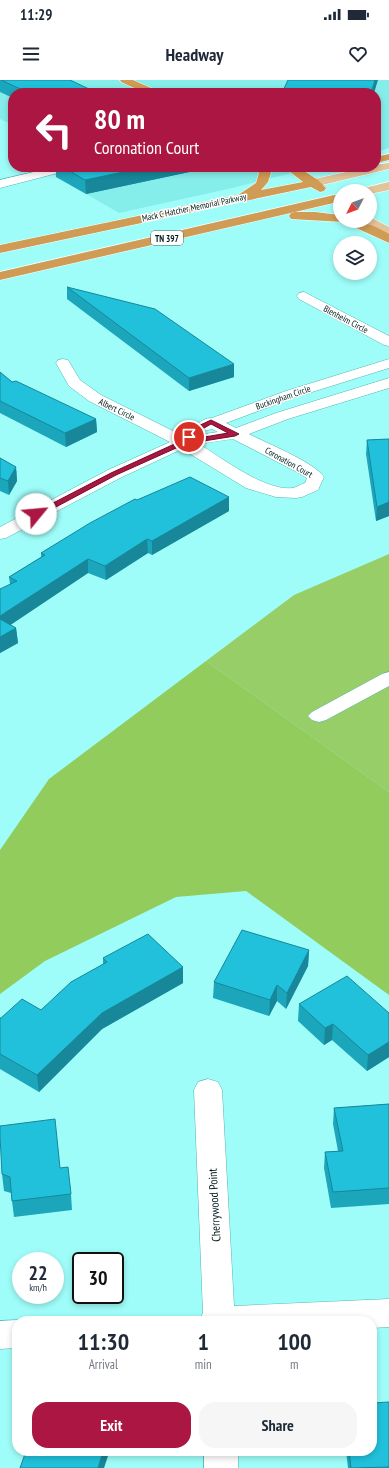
<!DOCTYPE html>
<html lang="en">
<head>
<meta charset="utf-8">
<style>
	:root { --surface:#fff; --page:#f6f6f7; --text:#1f2937; --muted:#747a83; --accent:#ab1642 }
	body { margin:0; font-family:"PT Sans Narrow",sans-serif; background:var(--page); color:var(--text); height:100vh; display:flex; flex-direction:column; font-size:15px; white-space:nowrap }
	* { box-sizing:border-box; margin:0 }
	p { font-size:13px; color:var(--muted) }
	.icon { flex:none; width:22px; height:22px; fill:none; stroke:currentColor; stroke-width:2; stroke-linecap:round; stroke-linejoin:round }
	.map { position:relative; flex:1; overflow:hidden }
	.details { position:absolute; left:12px; top:1236px; width:365px; height:140px; display:flex; flex-direction:column; background:var(--surface); border-radius:16px; box-shadow:0 2px 6px #0003 }
	.details>* { flex:none }
	.guide { position:absolute; left:8px; top:8px; width:373px; height:84px; border-radius:16px; box-shadow:0 2px 6px #0003; background:#ab1642; color:#fff; overflow:hidden }
	.needle { width:26px; rotate:228deg }
	.fabs { position:absolute; left:333px; top:104px; display:grid; gap:8px }
	.fabs a { display:grid; place-items:center; width:44px; height:44px; border-radius:50%; background:var(--surface); box-shadow:0 2px 6px #0003; font-size:20px }
	.speed { position:absolute; left:12px; top:1172px; display:flex; gap:8px; font-size:20px; font-weight:700; text-align:center }
	.speed>* { display:grid; place-content:center; width:52px; height:52px; border-radius:50%; background:var(--surface); box-shadow:0 2px 6px #0003; line-height:1 }
	.speed small { font-size:10px; font-weight:400 }
	.speed .limit { border:2px solid #111; border-radius:6px; background:#fff; color:#111 }
	.pin { position:absolute; display:grid; place-items:center; width:34px; height:34px; color:#fff; margin:-17px; border:2px solid #fff; border-radius:50%; box-shadow:0 1px 4px #0007 }
	.me { position:absolute; width:44px; margin:-22px; rotate:62deg; stroke-linejoin:round; filter:drop-shadow(0 0 3px #0008) }
	.turn { display:flex; align-items:center; gap:14px; height:84px; padding:0 20px; font-size:18px }
	.turn .icon { width:52px; height:52px; stroke-width:2.5 }
	.turn b { display:block; font-size:28px; line-height:34px }
	.eta { display:flex; justify-content:space-evenly; align-items:center; height:68px; text-align:center }
	.eta b { font-size:24px; font-weight:800; line-height:28px }
	.primary-button { display:flex; gap:8px; margin-top:auto; padding:8px 20px }
	.primary-button a { flex:1; height:46px; border-radius:16px; background:var(--accent); color:#fff; font-size:16px; font-weight:800; line-height:46px; text-align:center }
	.primary-button a+a { background:var(--page); color:var(--text) }
	.status { display:flex; justify-content:space-between; align-items:center; height:28px; padding:0 20px; background:var(--surface); direction:ltr }
	.status svg { height:11px; fill:currentColor }
	header { display:flex; justify-content:space-between; align-items:center; height:52px; padding:0 20px; background:var(--surface); font-size:18px; font-weight:800 }
	.map>svg:first-child { display:block }
</style>
</head>
<body>
<div class="status"><b>11:29</b><svg viewBox="0 0 49 12"><path d="M0 12V9h3v3zM5 12V6h3v6zM10 12V3h3v9zM15 12V0h3v12zM26 1h20v11H26zM47 4h2v5h-2z"/></svg></div>
<header><svg class="icon" aria-label="menu" viewBox="0 0 24 24"><path d="M4 6h16M4 12h16M4 18h16"/></svg>Headway<svg class="icon" aria-label="heart" viewBox="0 0 24 24"><path d="M12 20l-8-8c-3-5 5-10 8-4 3-6 11-1 8 4z"/></svg></header>
<div class="map">
<svg width="389" height="1388" viewBox="0 0 389 1388">
	<rect width="100%" height="100%" fill="#9ffdf9"/>
	<g fill="#86eeea">
		<polygon points="0,0 389,0 389,68 376,72 376,13 13,13 13,45 0,39"/>
		<polygon points="79,87 316,87 228,109 119,133 57,97 53,93"/>
	</g>
	<polygon fill="#97ce68" points="389,474 389,712 206,581 294,515"/>
	<polygon fill="#91cc5d" points="206,581 389,712 389,915 246,811 176,817 45,881 0,914 0,770 49,699"/>
	<g fill="none" stroke-linecap="round" stroke-linejoin="round">
		<g stroke="#55b4b1" stroke-width="1">
			<g id="street">
				<polygon points="55,87 75,87 73,89 0,108 0,100"/>
				<polygon points="304,212 389,256 389,266 384,265 299,219 297,216 299,213"/>
				<path d="M63,279L68,280L80,300L101,315L185,357L218,352L212,349L204,351L198,349L196,346C199,341 206,338 212,338L286,311L389,279V288L296,317L226,343L236,348L276,333L389,298V308L288,339L249,354C266,363 314,382 324,397L318,410L302,417L296,418L276,417L246,408L182,369L120,398L6,458L0,459V447L108,390L170,362L89,321L69,306L56,283L58,280ZM233,359L297,392L307,398L305,403C301,404 297,407 293,408C266,412 222,378 199,364Z"/>
				<polygon points="389,592 389,606 326,640 319,642 312,640 308,636 312,632 382,594"/>
				<polygon points="208,999 218,1002 222,1010 234,1226 389,1219 389,1247 372,1248 372,1241 199,1241 203,1233 194,1010 198,1002"/>
				<polygon points="17,1240 20,1241 17,1241 17,1268 0,1269 0,1241"/>
				<rect x="204" y="1371" width="34" height="17"/>
			</g>
		</g>
		<g stroke="#fff" stroke-width="1">
			<g id="primary">
				<polygon points="389,83 389,89 314,107 310,106 308,103 310,100 369,87 376,87 376,85"/>
				<polygon points="389,102 389,110 370,114 370,111 362,111 364,108"/>
				<polygon points="370,137 389,147 389,156 366,144 364,141 370,141"/>
			</g>
		</g>
		<g stroke="#fff" stroke-width="1">
			<g id="highway">
				<polygon points="120,0 133,0 158,11 159,13 145,13 121,2"/>
				<polygon points="389,74 389,80 376,83 376,77"/>
				<polygon points="255,87 267,87 271,93 268,102 261,110 303,102 284,87 298,87 318,100 326,108 324,111 320,112 311,107 0,173 0,165 238,115 256,103 259,93"/>
				<polygon points="334,115 338,116 340,119 338,122 0,200 0,192"/>
				<path d="M295,132H315L340,135V141C361,141 370,143 389,154V163L343,142L291,139L289,136L291,133Z"/>
			</g>
		</g>
		<use href="#street" fill="#fff" fill-rule="evenodd"/>
		<use href="#primary" fill="#e3c398" fill-rule="evenodd"/>
		<use href="#highway" fill="#d09b54" fill-rule="evenodd"/>
	</g>
	<g fill="#1ca6bc">
		<polygon points="0,0 70,0 89,13 13,13 13,18 0,12"/>
		<polygon points="56,87 194,87 194,91 86,114 56,97"/>
		<polygon points="67,207 234,297 189,311 67,219"/>
		<polygon points="0,292 12,302 96,339 97,352 66,367 0,333"/>
		<polygon points="389,359 389,436 376,441 366,374 367,360"/>
		<polygon points="0,378 16,387 17,401 9,415 0,411"/>
		<polygon points="229,417 229,431 152,475 148,473 106,500 88,493 10,545 16,548 18,563 0,573 10,504 9,497 41,477 41,473 137,420"/>
		<polygon points="309,870 308,886 286,929 277,921 269,936 213,918 214,902"/>
		<polygon points="103,878 183,887 183,903 102,949 39,1012 0,989 0,938 1,938 41,930 103,884"/>
		<polygon points="299,924 389,933 389,977 367,991 332,960 324,965 298,941"/>
		<polygon points="389,1024 389,1124 331,1128 324,1088 325,1072 338,1071 333,1044 334,1028"/>
		<polygon points="60,1088 71,1114 72,1130 14,1137 11,1113 4,1111 2,1094"/>
		<polygon points="389,1322 389,1388 348,1388 346,1371 372,1371"/>
	</g>
	<g fill="#178799">
		<polygon points="375,0 378,0 374,13 371,13"/>
		<polygon points="89,9 89,13 79,13 79,11"/>
		<polygon points="147,87 194,87 194,91 86,114 85,100"/>
		<polygon points="234,284 234,297 189,311 189,298"/>
		<polygon points="96,339 97,352 66,367 65,353"/>
		<polygon points="16,387 17,401 9,415 8,401"/>
		<polygon points="229,417 229,431 152,475 152,461"/>
		<polygon points="389,422 389,436 376,441 377,427"/>
		<polygon points="147,459 148,473 106,500 105,486"/>
		<polygon points="88,479 88,493 0,552 0,536"/>
		<polygon points="16,548 18,563 0,573 0,557"/>
		<polygon points="309,870 308,886 286,929 287,913"/>
		<polygon points="183,887 183,903 102,949 39,1012 37,995 102,933"/>
		<polygon points="277,905 277,921 269,936 270,920"/>
		<polygon points="333,944 332,960 324,965 325,948"/>
		<polygon points="389,962 389,977 367,991 368,975"/>
		<polygon points="103,1371 109,1371 109,1373 104,1388 98,1388"/>
	</g>
	<g fill="#21c1db" stroke="#178799">
		<polygon points="1,0 70,0 89,9 79,11 84,13 29,13"/>
		<polygon points="288,0 375,0 371,13 282,13"/>
		<polygon points="63,87 147,87 85,100"/>
		<polygon points="67,207 155,229 234,284 189,298"/>
		<polygon points="0,292 12,302 16,301 96,339 65,353 0,321"/>
		<polygon points="389,359 389,422 377,427 367,360"/>
		<polygon points="0,378 16,387 8,401 0,398"/>
		<polygon points="190,397 229,417 152,461 147,459 105,486 88,479 0,536 0,509 17,501 9,497 45,475 41,473 90,443 135,419 137,420"/>
		<polygon points="0,539 16,548 0,557"/>
		<polygon points="242,850 309,870 287,913 277,905 270,920 214,902"/>
		<polygon points="148,854 183,887 102,933 37,995 0,974 0,938 1,938 22,919 41,930 71,902 107,882 103,878"/>
		<polygon points="347,896 389,933 389,962 368,975 333,944 325,948 299,924"/>
		<polygon points="389,1024 389,1108 333,1112 325,1072 343,1071 334,1028"/>
		<polygon points="55,1039 60,1088 68,1087 71,1114 12,1121 10,1097 2,1094 0,1056 0,1046"/>
		<polygon points="389,1322 389,1387 351,1388 349,1371 372,1371 372,1323"/>
		<polygon points="26,1371 103,1371 98,1388 20,1388"/>
	</g>
	<polygon fill="#ab1642" stroke="#6f0e2b" points="211,340 239,354 235,356 185,364 116,395 39,436 36,436 32,434 111,393 181,361 228,353 211,344 197,352 191,358 185,357 192,349"/>
	<g text-anchor="middle" dominant-baseline="central" stroke-width="3" stroke-linejoin="round" paint-order="stroke">
		<g font-size="9" fill="#001d1c" stroke="#fff">
			<text transform="translate(194 127) rotate(-12)">Mack C Hatcher Memorial Parkway</text>
			<text transform="translate(346 239) rotate(28)">Blenheim Circle</text>
			<text transform="translate(283 317) rotate(-19)">Buckingham Circle</text>
			<text transform="translate(117 329) rotate(26)">Albert Circle</text>
			<text transform="translate(289 382) rotate(29)">Coronation Court</text>
		</g>
		<rect fill="#fff" stroke="#4c6160" stroke-width="1" x="151" y="151" width="32" height="14" rx="3"/>
		<g font-size="9" font-weight="bold" fill="#001d1c">
			<text x="167" y="158">TN 397</text>
		</g>
		<g font-size="12" fill="#001d1c" stroke="#fff">
			<text transform="translate(214 1125) rotate(-93)">Cherrywood Point</text>
		</g>
	</g>
</svg>
<div class="fabs">
<a><svg class="needle" viewBox="-14 -14 28 28"><path d="M0-13l5 13h-10z" fill="#e53935"/><path d="M0 13l5-13h-10z" fill="#747a83"/></svg></a>
<a><svg class="icon" aria-label="layers" viewBox="0 0 24 24"><path d="M12 4l9 5-9 5-9-5zM3 14l9 5 9-5"/></svg></a>
</div>
<div class="speed"><div>22<small>km/h</small></div><div class="limit">30</div></div>
<div class="pin" style="left:189px;top:357px;background:#d93025"><svg class="icon" aria-label="arrive" viewBox="0 0 24 24"><path d="M6 21V4h12l-3 4 3 4H6"/></svg></div>
<svg class="me" style="left:36px;top:434px" viewBox="-20 -20 40 40"><circle r="19" fill="#fff"/><path d="M0-13L10 11 0 6-10 11z" fill="#ab1642"/></svg>
<div class="guide">
<div class="turn"><svg class="icon" aria-label="left" viewBox="0 0 24 24"><path d="M17 20v-9H6M10 6l-5 5 5 5"/></svg><div><b>80 m</b>Coronation Court</div></div>
</div>
<section class="details">
<div class="eta">
<div><b>11:30</b><p>Arrival</p></div>
<div><b>1</b><p>min</p></div>
<div><b>100</b><p>m</p></div>
</div>
<div class="primary-button"><a>Exit</a><a>Share</a></div>
</section>
</div>
</body>
</html>
